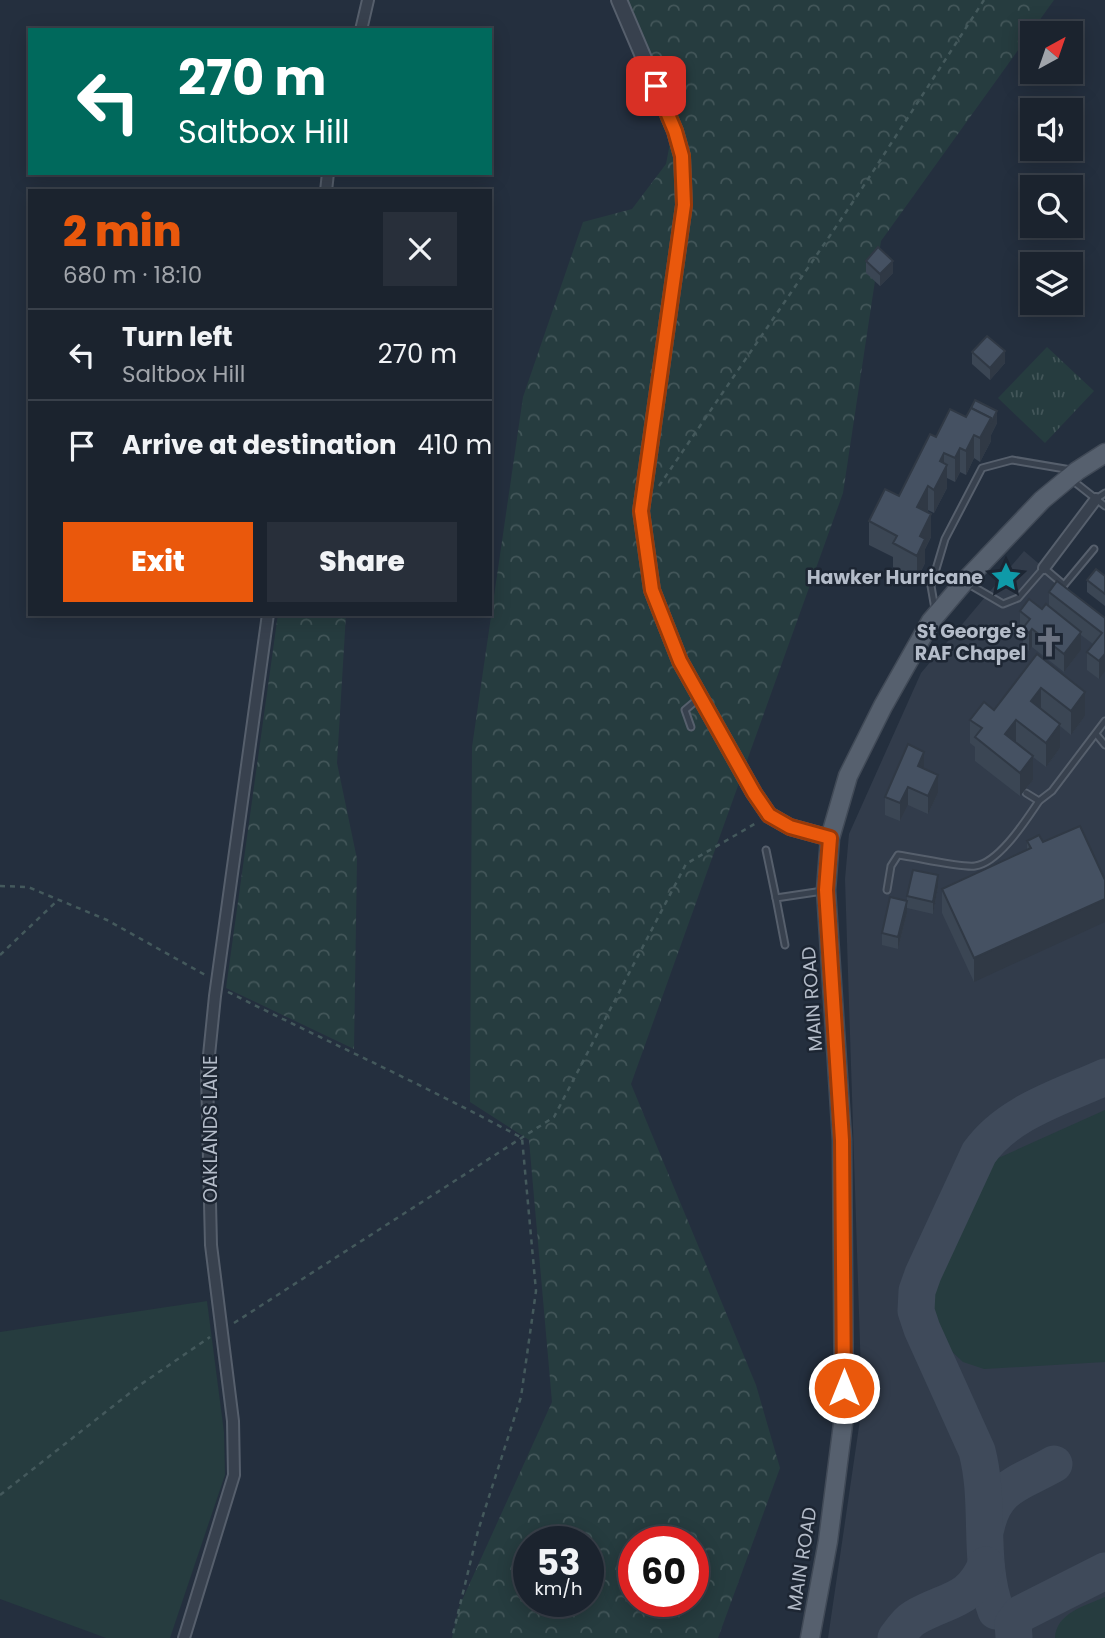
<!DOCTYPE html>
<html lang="en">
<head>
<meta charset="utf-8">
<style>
	:root { --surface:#1b232e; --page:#282f3a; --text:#f1f3f6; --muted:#a0a4aa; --line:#39404a; --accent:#ea580c }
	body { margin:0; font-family:Poppins,sans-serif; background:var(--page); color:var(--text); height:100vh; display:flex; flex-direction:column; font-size:26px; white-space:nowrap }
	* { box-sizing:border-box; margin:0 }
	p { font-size:23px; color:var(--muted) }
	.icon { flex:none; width:38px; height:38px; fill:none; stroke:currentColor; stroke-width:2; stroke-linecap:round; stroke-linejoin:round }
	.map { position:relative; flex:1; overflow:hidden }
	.panel { position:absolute; left:28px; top:189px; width:464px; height:427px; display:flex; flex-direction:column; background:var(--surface); border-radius:0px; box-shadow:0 4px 18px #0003,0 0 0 2px var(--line) }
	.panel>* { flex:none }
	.hud { position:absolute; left:28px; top:28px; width:464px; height:147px; border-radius:0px; box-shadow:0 4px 18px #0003,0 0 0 2px var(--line); background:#00695c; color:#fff; overflow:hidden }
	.needle { width:46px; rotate:40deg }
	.tools { position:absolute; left:1020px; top:21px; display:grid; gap:14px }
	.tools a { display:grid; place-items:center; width:63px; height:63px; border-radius:0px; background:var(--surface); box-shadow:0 4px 18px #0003,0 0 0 2px var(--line); font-size:35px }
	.speed { position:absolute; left:513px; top:1526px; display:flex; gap:14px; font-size:35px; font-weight:700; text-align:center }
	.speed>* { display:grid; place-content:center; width:91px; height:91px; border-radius:50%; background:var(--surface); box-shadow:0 4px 18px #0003,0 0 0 2px var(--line); line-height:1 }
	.speed small { font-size:18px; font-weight:400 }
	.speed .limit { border:10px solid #d22; background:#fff; color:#111 }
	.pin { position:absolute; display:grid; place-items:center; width:60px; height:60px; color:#fff; margin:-30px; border-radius:14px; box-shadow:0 4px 10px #0006 }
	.me { position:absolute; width:77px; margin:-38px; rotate:0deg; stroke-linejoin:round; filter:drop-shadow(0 0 5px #0008) }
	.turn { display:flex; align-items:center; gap:24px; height:147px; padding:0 35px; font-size:32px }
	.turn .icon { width:91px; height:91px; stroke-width:2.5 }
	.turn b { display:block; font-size:49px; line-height:60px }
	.round { display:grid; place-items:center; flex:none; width:74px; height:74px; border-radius:0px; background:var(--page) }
	.overview { display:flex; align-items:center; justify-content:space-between; height:119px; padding:0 35px }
	h1 { font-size:42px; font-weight:800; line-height:52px; color:var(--accent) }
	.cta { display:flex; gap:14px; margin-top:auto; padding:14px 35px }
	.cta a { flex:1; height:80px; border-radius:0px; background:var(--accent); color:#fff; font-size:28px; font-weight:800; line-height:80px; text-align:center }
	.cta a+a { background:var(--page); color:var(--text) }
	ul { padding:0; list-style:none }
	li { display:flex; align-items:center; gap:21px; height:91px; padding:0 35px; border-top:2px solid var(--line) }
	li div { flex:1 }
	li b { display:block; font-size:26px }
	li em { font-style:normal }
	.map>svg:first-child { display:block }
</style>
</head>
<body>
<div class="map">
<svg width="1105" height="1638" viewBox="0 0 1105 1638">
	<defs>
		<pattern id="forest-crowns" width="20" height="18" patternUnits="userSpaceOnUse" patternTransform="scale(1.75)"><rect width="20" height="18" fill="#263c3f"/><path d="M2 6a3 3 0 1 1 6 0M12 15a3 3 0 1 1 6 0" fill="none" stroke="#435659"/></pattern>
		<pattern id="park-tufts" width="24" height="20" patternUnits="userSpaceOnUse" patternTransform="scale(1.75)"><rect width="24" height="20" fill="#263c3f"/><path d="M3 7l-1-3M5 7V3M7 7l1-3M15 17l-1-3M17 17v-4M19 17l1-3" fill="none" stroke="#435659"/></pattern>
	</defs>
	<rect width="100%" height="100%" fill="#242f3e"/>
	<polygon fill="#323c4b" points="1024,551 1105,620 1105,1638 828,1638 862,1406 845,879 849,834 921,673"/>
	<g fill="#263c3f">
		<polygon points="1105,1110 1105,1362 984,1369 963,1362 948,1348 938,1328 932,1306 934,1289 945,1259 994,1160"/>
		<polygon points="207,1301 224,1432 225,1475 170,1638 106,1638 0,1599 0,1332"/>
		<path d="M1105,1597V1638H1055C1056,1613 1085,1606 1105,1597Z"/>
	</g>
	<g fill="url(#forest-crowns)" fill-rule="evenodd">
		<path d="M620,0H1054L881,241L843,493L631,1084L756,1385L780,1468L718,1638H452L459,1607L552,1402L529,1140L470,1102L472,747L523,397L583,222L632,209L666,164L674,122ZM528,1542H588V1601H528ZM634,1542H693V1601H634Z"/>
		<polygon points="278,614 346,614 337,763 357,859 354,1049 226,988"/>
	</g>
	<polygon fill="url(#park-tufts)" points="1047,347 1094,391 1045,443 998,398"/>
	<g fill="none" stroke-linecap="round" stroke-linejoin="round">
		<g stroke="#3f4a5a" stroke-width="37">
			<path d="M986,1528C995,1485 1021,1483 1054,1464"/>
			<path d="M996,1611C977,1559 991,1505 977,1451L922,1329L916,1311L917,1291L923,1274L979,1153C1008,1112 1061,1097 1105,1077"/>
			<polyline points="1014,1637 1013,1624 1020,1614 1105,1571"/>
			<path d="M896,1638C901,1631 907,1622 914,1618C946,1599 970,1603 986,1565"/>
		</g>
		<g stroke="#565f6c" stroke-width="9">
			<g id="service">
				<polyline points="1072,480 1105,506"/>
				<polyline points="1096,499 1105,493"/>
				<polyline points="967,583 1003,604 1018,598 1044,568 1064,585 1094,549"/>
				<polyline points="935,609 931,586 945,539 982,468 1012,460 1071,470"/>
				<polyline points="691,727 685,710 698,699"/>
				<polyline points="1096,734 1105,745"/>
				<polyline points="1026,793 1039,801 1052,791 1105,721"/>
				<polyline points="766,850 776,898"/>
				<path d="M887,890L891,866L898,855C915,857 961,868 975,866C999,863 1026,820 1039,801"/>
				<polyline points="785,945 776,898 823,891"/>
			</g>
		</g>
		<g stroke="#565f6c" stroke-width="14">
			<g id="minor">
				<polyline points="361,30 368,0"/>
				<polyline points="326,191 328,173"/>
				<polyline points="1044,568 1096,499"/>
				<polyline points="184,1638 234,1475 233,1421 211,1245 207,1075 215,996 268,614"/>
			</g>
		</g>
		<g stroke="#565f6c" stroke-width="18">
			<polyline id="tertiary" points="619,0 675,131 682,156 684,205 641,511 652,590 680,661 754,793 769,815 790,827 830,838"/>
		</g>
		<g stroke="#414a57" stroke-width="21">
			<polyline id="primary" points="810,1638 828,1541 844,1416 842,1140 826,890 830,838 848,776 883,706 931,621 965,581 1042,500 1077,471 1105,453"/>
		</g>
		<g stroke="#44595c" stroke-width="2.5" stroke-dasharray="5 5" stroke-linecap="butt">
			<polyline points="659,486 859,193 984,0"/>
			<polyline points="0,886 28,887 107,920 207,976"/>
			<polyline points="0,955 58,900"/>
			<path d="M228,992C326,1041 426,1086 522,1138L536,1291L521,1397L478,1531L452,1638"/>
			<polyline points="234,1323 554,1117 686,864 758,822"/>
			<polyline points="0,1495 140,1385 210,1337"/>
		</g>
		<use href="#service" stroke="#38414e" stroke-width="5"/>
		<use href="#minor" stroke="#38414e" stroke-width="10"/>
		<use href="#tertiary" stroke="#38414e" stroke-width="14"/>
		<use href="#primary" stroke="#56606e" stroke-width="18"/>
	</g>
	<g fill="#3b4654">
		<polygon points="866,261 893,273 880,286 866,273"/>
		<polygon points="972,352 1005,363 990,380 972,364"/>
		<polygon points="966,417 997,423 991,435 991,441 980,462 974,458 966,475 960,472 955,482 947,478 947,488 934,513 928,510 931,537 925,549 925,563 917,579 893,567 893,557 869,545 869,521 899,496 936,437"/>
		<polygon points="1105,576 1105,606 1087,592 1087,580"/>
		<polygon points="1049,592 1105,618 1099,679 1087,670 1087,652 1093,644 1081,635 1081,650 1064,672 1032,647 1029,651 1023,646 1023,631 1020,629 1020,611 1042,609 1049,606"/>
		<polygon points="1037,654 1085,716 1071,735 1060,726 1060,748 1046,767 1033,757 1033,780 1020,796 975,761 975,747 970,743 970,720 994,710"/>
		<polygon points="924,769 938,793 928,814 908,805 900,821 885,815 885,797"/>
		<polygon points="1027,841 1043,842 974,982 942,913 942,889 1027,850"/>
		<polygon points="938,887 933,914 907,908 907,896"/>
		<polygon points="907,913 898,949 882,945 882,933"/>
	</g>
	<g fill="#303945">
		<polygon points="893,261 893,273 880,286 880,274"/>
		<polygon points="1005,351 1005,363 990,380 990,368"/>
		<polygon points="997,411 997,423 991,435 991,441 980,462 980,438 991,418"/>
		<polygon points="974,435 974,458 966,475 966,451"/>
		<polygon points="960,448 960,472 955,482 955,458"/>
		<polygon points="944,453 944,469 947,465 947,488 934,513 934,490 940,461"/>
		<polygon points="928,486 928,510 917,530 917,507"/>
		<polygon points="931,514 931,537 925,549 925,563 917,579 917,556 920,536"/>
		<polygon points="1032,629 1032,647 1029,651 1029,633"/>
		<polygon points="1081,632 1081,650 1064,672 1064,654"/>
		<polygon points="1105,654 1105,671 1099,679 1099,661"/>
		<polygon points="1041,688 1041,712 1031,701"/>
		<polygon points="1085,692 1085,716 1071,735 1071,711"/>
		<polygon points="1016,720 1016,744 1005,734"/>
		<polygon points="1060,724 1060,748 1046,767 1046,743"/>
		<polygon points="924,752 924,769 918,766"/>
		<polygon points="1033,756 1033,780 1020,796 1020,773"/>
		<polygon points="938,775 938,793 928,814 928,796"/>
		<polygon points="908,787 908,805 900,821 900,803"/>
		<polygon points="938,875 938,887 933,914 933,902"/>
		<polygon points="1105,899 1105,922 974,982 974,958"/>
		<polygon points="907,901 907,913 898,949 898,937"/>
	</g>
	<g fill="#455162" stroke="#303945" stroke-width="2">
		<polygon points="878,247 893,261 880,274 866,261"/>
		<polygon points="987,336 1005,351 990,368 972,352"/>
		<polygon points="975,400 997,411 991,423 991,418 971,408"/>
		<polygon points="971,408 991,418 980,438 974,435 966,451 960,448 955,458 944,453 940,461 947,465 934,490 928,486 917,507 931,514 920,536 925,539 917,556 893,543 897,536 869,521 885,489 899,496 930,434 936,437 950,409 966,417"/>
		<polygon points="1096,569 1105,576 1105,594 1087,580"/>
		<polygon points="1057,581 1105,618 1105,654 1099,661 1087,652 1102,633 1049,592"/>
		<polygon points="1029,599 1042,609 1046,604 1081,632 1064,654 1032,629 1029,633 1023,628 1030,619 1020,611"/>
		<polygon points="1037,654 1085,692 1071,711 1041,688 1031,701 1060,724 1046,743 1016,720 1005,734 1033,756 1020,773 975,737 982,728 970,720 984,702 994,710"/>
		<polygon points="908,744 924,752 918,766 938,775 928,796 908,787 900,803 885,797"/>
		<polygon points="1080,826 1105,880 1105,899 974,958 942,889 1031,848 1027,841 1039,835 1043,842"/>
		<polygon points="913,870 938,875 933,902 907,896"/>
		<polygon points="890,897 907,901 898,937 882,933"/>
	</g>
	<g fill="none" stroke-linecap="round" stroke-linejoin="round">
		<g stroke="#983908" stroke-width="18">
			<polyline id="route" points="656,86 675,131 682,156 684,205 641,511 652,590 680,661 754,793 769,815 790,827 830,838 826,890 842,1140 844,1388"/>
		</g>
		<use href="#route" stroke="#ea580c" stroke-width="12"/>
	</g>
	<defs>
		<g id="sight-bare" transform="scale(2.415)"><path d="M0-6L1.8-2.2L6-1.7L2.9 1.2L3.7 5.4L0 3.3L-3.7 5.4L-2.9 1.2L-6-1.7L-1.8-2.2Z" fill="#0f9aa8" stroke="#1d2633" stroke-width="2.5" paint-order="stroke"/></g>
		<g id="church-bare" transform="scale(2.415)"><path d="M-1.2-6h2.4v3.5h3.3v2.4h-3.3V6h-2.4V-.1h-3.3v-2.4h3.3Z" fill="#6b7280" stroke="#1d2633" stroke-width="2.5" paint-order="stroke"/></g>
	</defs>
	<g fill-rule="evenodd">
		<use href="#sight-bare" x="1006" y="577"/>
		<use href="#church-bare" x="1049" y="642"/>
	</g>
	<g text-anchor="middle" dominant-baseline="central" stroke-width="5" stroke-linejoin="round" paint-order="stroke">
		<g font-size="19" font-weight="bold" fill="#b4bcc9" stroke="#1d2633" text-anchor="end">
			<text x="983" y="577">Hawker Hurricane</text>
			<text x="1026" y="631">St George's<tspan x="1026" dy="22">RAF Chapel</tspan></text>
		</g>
		<g font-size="19" fill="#b4bcc9" stroke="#1d2633">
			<text transform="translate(812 999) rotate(-94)">MAIN ROAD</text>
			<text transform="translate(210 1129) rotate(-90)">OAKLANDS LANE</text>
			<text transform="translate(802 1559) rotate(-81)">MAIN ROAD</text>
		</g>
	</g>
</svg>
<div class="tools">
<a><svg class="needle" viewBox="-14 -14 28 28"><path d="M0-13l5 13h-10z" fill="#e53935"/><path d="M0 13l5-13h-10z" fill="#a0a4aa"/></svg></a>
<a><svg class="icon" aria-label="sound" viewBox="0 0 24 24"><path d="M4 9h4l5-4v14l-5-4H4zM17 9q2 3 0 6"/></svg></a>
<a><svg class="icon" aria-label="search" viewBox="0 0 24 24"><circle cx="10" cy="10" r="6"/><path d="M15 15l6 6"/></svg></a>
<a><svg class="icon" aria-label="layers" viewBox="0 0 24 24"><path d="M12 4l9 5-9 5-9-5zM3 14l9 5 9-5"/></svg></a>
</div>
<div class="speed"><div>53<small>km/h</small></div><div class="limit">60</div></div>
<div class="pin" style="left:656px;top:86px;background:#d93025"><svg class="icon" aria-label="arrive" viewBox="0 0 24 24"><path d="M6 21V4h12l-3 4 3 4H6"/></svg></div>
<svg class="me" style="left:844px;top:1388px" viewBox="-20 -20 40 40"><circle r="17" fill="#ea580c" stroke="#fff" stroke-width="3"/><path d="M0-11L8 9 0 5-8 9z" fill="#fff"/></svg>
<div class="hud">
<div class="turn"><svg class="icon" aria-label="left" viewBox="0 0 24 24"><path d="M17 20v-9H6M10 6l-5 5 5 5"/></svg><div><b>270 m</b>Saltbox Hill</div></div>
</div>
<section class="panel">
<div class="overview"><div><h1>2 min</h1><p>680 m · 18:10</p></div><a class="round"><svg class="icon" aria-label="close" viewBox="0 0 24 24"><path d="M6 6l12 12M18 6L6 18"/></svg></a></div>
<ul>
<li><svg class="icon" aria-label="left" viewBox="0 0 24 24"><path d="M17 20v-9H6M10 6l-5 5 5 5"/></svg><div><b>Turn left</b><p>Saltbox Hill</p></div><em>270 m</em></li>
<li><svg class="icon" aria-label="arrive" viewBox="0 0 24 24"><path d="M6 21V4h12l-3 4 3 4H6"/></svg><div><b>Arrive at destination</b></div><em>410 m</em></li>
</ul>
<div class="cta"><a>Exit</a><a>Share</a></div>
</section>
</div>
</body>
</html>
